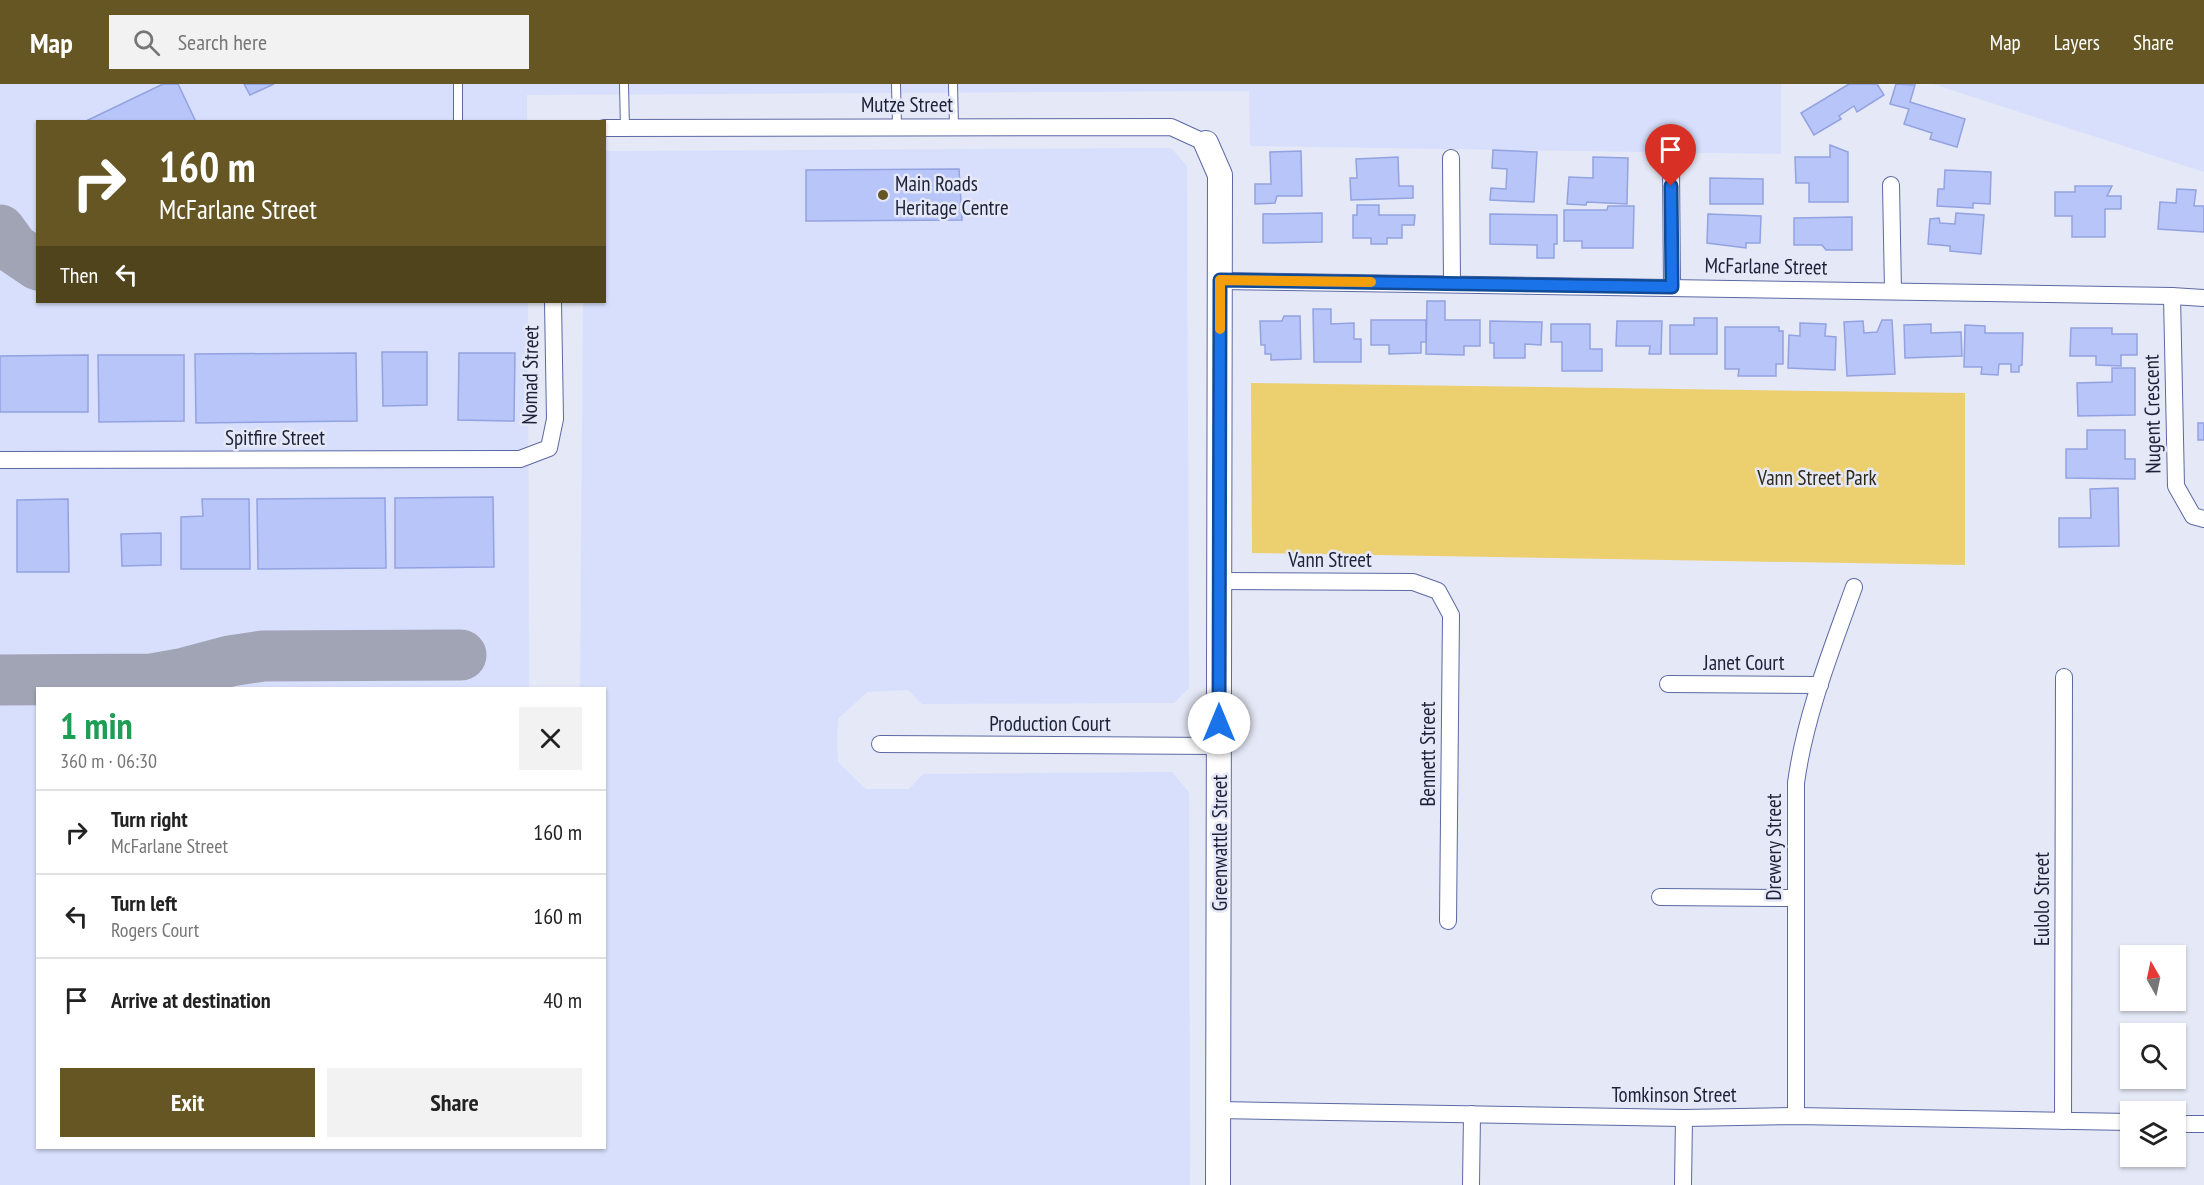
<!DOCTYPE html>
<html lang="en">
<head>
<meta charset="utf-8">
<style>
	:root { --surface:#fff; --page:#f2f2f2; --text:#222; --muted:#767676; --line:#e0e0e0; --accent:#655623 }
	body { margin:0; font-family:"PT Sans Narrow",sans-serif; background:var(--page); color:var(--text); height:100vh; display:flex; flex-direction:column; font-size:22px; white-space:nowrap }
	* { box-sizing:border-box; margin:0 }
	p { font-size:20px; color:var(--muted) }
	.icon { flex:none; width:33px; height:33px; fill:none; stroke:currentColor; stroke-width:2; stroke-linecap:round; stroke-linejoin:round }
	.map { position:relative; flex:1; overflow:hidden }
	.drawer { position:absolute; left:36px; top:603px; width:570px; height:462px; display:flex; flex-direction:column; background:var(--surface); border-radius:0px; box-shadow:0 2px 4px #0004 }
	.drawer>* { flex:none }
	.banner { position:absolute; left:36px; top:36px; width:570px; height:183px; border-radius:0px; box-shadow:0 2px 4px #0004; background:#655623; color:#fff; overflow:hidden }
	.needle { width:39px; rotate:351deg }
	.tools { position:absolute; left:2120px; top:861px; display:grid; gap:12px }
	.tools a { display:grid; place-items:center; width:66px; height:66px; border-radius:0px; background:var(--surface); box-shadow:0 2px 4px #0004; font-size:30px }
	.pin { position:absolute; display:grid; place-items:center; width:51px; height:51px; color:#fff; margin:-62px -26px; border-radius:50% 50% 50% 0; rotate:-45deg; box-shadow:0 0 6px #0007 }
	.pin .icon { rotate:45deg }
	.me { position:absolute; width:66px; margin:-33px; rotate:0deg; stroke-linejoin:round; filter:drop-shadow(0 0 4px #0008) }
	.turn { display:flex; align-items:center; gap:21px; height:126px; padding:0 24px; font-size:27px }
	.turn .icon { width:78px; height:78px; stroke-width:2.5 }
	.turn b { display:block; font-size:42px; line-height:51px }
	.then { display:flex; align-items:center; height:57px; padding:0 24px; background:#0003; gap:12px; font-size:22px }
	.round { display:grid; place-items:center; flex:none; width:63px; height:63px; border-radius:0px; background:var(--page) }
	.overview { display:flex; align-items:center; justify-content:space-between; height:102px; padding:0 24px }
	h1 { font-size:36px; font-weight:700; line-height:45px; color:#1e9e55 }
	.primary-button { display:flex; gap:12px; margin-top:auto; padding:12px 24px }
	.primary-button a { flex:1; height:69px; border-radius:0px; background:var(--accent); color:#fff; font-size:24px; font-weight:700; line-height:69px; text-align:center }
	.primary-button a+a { background:var(--page); color:var(--text) }
	ul { padding:0; list-style:none }
	li { display:flex; align-items:center; gap:18px; height:84px; padding:0 24px; border-top:2px solid var(--line) }
	li div { flex:1 }
	li b { display:block; font-size:22px }
	li em { font-style:normal }
	header { display:flex; align-items:center; gap:36px; box-sizing:border-box; height:84px; padding:0 30px; background:var(--accent); color:#fff }
	header strong { font-size:28px }
	nav { display:flex; gap:33px; margin-inline-start:auto; font-size:21px }
	.search { width:420px; height:54px; background:var(--page); display:flex; align-items:center; gap:15px; box-sizing:border-box; padding:0 21px; border-radius:0px; color:var(--muted); font-size:22px }
	.map>svg:first-child { display:block }
</style>
</head>
<body>
<header>
<strong>Map</strong>
<div class="search"><svg class="icon" aria-label="search" viewBox="0 0 24 24"><circle cx="10" cy="10" r="6"/><path d="M15 15l6 6"/></svg>Search here</div>
<nav><a>Map</a><a>Layers</a><a>Share</a></nav>
</header>
<div class="map">
<svg width="2204" height="1101" viewBox="0 0 2204 1101">
	<rect width="100%" height="100%" fill="#e5e8f6"/>
	<g fill="#d7dffc">
		<polygon points="0,0 1781,0 1781,70 1250,62 1249,7 527,11 527,37 38,38 38,218 528,218 529,604 38,604 38,1064 604,1064 604,604 580,604 583,218 604,218 605,67 1171,64 1187,82 1189,604 1174,619 922,620 908,606 867,608 838,635 837,662 838,678 866,705 909,705 923,690 1172,688 1189,708 1190,1101 0,1101"/>
		<polygon points="1933,0 2204,0 2204,88"/>
	</g>
	<polygon fill="#eccf6e" points="1251,299 1965,309 1965,481 1252,469"/>
	<g fill="none" stroke-linecap="round" stroke-linejoin="round">
		<g stroke="#a0a4b5" stroke-width="51">
			<polyline points="0,146 13,164 38,181"/>
			<polyline points="0,596 151,595 185,589 230,577 263,572 461,571"/>
		</g>
	</g>
	<g fill="#b7c5f8" stroke="#93a2e0" stroke-width="1.5">
		<polygon points="163,0 178,0 196,38 84,38"/>
		<polygon points="244,0 274,0 250,11"/>
		<polygon points="1849,0 1877,0 1884,11 1857,28 1854,22 1839,32 1841,35 1814,51 1801,29"/>
		<polygon points="1896,0 1915,1 1910,18 1965,35 1957,63 1930,55 1932,49 1904,40 1909,25 1890,20"/>
		<polygon points="1830,61 1848,68 1848,118 1809,118 1809,99 1796,99 1795,73 1830,73"/>
		<polygon points="1493,66 1537,68 1534,118 1490,116 1491,104 1506,105 1507,85 1492,84"/>
		<polygon points="1301,67 1302,112 1277,112 1275,119 1255,120 1255,100 1271,100 1270,68"/>
		<polygon points="1398,73 1399,102 1413,102 1413,114 1351,116 1350,94 1357,94 1356,75"/>
		<polygon points="1593,73 1628,74 1627,120 1587,118 1586,121 1567,120 1569,93 1593,94"/>
		<polygon points="959,85 962,136 806,137 806,86"/>
		<polygon points="1945,86 1991,88 1990,120 1973,119 1973,124 1937,122 1938,105 1944,105"/>
		<polygon points="1710,94 1763,95 1763,120 1710,120"/>
		<polygon points="2075,102 2112,102 2107,112 2121,112 2121,125 2105,125 2105,153 2072,153 2072,132 2055,132 2055,108 2075,108"/>
		<polygon points="2177,105 2196,106 2194,122 2204,122 2204,148 2158,145 2160,118 2176,119"/>
		<polygon points="1357,121 1379,121 1379,131 1415,131 1414,141 1402,141 1402,154 1387,154 1387,160 1371,160 1371,154 1353,154 1353,131 1357,131"/>
		<polygon points="1608,122 1634,122 1633,164 1582,164 1582,157 1564,157 1564,126 1607,126"/>
		<polygon points="1322,129 1322,158 1263,159 1263,130"/>
		<polygon points="1956,129 1984,131 1981,170 1950,167 1950,162 1928,160 1930,135 1939,134 1940,139 1955,140"/>
		<polygon points="1490,130 1557,131 1557,160 1554,160 1554,174 1537,174 1537,161 1490,160"/>
		<polygon points="1708,130 1761,132 1760,159 1746,159 1746,164 1707,159"/>
		<polygon points="1852,133 1852,166 1826,166 1822,161 1794,161 1794,134"/>
		<polygon points="1427,217 1445,217 1445,236 1480,236 1480,262 1464,262 1464,271 1426,270"/>
		<polygon points="1313,225 1331,225 1331,240 1354,239 1354,255 1361,255 1361,278 1314,278"/>
		<polygon points="1284,232 1300,232 1301,275 1271,276 1271,270 1265,270 1265,261 1261,261 1260,237 1282,237"/>
		<polygon points="1694,234 1717,234 1717,270 1670,270 1670,241 1694,241"/>
		<polygon points="1371,236 1426,236 1426,258 1421,258 1421,269 1389,270 1389,261 1371,261"/>
		<polygon points="1882,236 1892,236 1895,290 1847,292 1844,238 1863,237 1864,249 1877,248"/>
		<polygon points="1490,237 1542,238 1541,261 1525,260 1525,274 1494,274 1494,259 1490,259"/>
		<polygon points="1617,237 1662,237 1661,270 1649,270 1650,262 1616,262"/>
		<polygon points="1800,239 1826,240 1825,252 1836,253 1835,286 1788,284 1789,251 1800,252"/>
		<polygon points="1551,240 1590,240 1590,265 1602,265 1602,287 1562,287 1562,258 1551,258"/>
		<polygon points="1931,240 1931,249 1961,248 1962,272 1905,274 1904,241"/>
		<polygon points="1965,241 1985,242 1985,249 2023,249 2022,281 2019,282 2019,288 2011,288 2011,280 1999,280 1998,291 1981,290 1982,283 1964,283"/>
		<polygon points="1725,243 1779,243 1779,247 1783,247 1783,280 1776,280 1776,292 1738,292 1739,285 1725,285"/>
		<polygon points="2071,244 2112,244 2112,250 2137,250 2137,271 2121,271 2121,282 2096,281 2096,272 2070,272"/>
		<polygon points="382,268 427,268 427,321 383,322"/>
		<polygon points="356,269 357,337 196,339 195,270"/>
		<polygon points="459,269 515,269 514,337 458,336"/>
		<polygon points="88,271 88,328 0,328 0,272"/>
		<polygon points="98,271 184,271 184,337 99,338"/>
		<polygon points="2112,284 2135,284 2135,331 2078,332 2077,299 2112,298"/>
		<rect x="2198" y="339" width="6" height="17"/>
		<polygon points="2087,346 2125,346 2125,375 2135,375 2135,395 2066,394 2066,365 2087,365"/>
		<polygon points="2118,404 2119,462 2059,463 2059,434 2091,434 2090,405"/>
		<polygon points="493,413 494,483 395,484 395,414"/>
		<polygon points="385,414 386,484 258,485 257,415"/>
		<polygon points="68,415 69,488 17,488 17,416"/>
		<polygon points="202,415 249,415 250,485 181,485 181,433 203,432"/>
		<polygon points="161,449 161,481 122,482 121,450"/>
	</g>
	<g fill="none" stroke-linecap="round" stroke-linejoin="round">
		<g stroke="#5c69a3" stroke-width="10">
			<g id="lane">
				<polyline points="458,0 458,38"/>
				<polyline points="624,0 625,45"/>
				<polyline points="896,0 897,42"/>
				<polyline points="953,0 954,43"/>
			</g>
		</g>
		<g stroke="#5c69a3" stroke-width="18">
			<g id="street">
				<polyline points="604,44 1171,43 1206,59"/>
				<polyline points="1451,74 1452,199"/>
				<polyline points="1671,82 1672,203"/>
				<polyline points="1891,101 1893,206"/>
				<polyline points="1220,197 2172,212 2204,214"/>
				<polyline points="2172,212 2176,402 2193,432 2204,435"/>
				<polyline points="0,376 520,375 549,364 555,335 553,218"/>
				<polyline points="1219,497 1413,498 1438,507 1451,531 1448,837"/>
				<polyline points="1668,600 1820,601"/>
				<polyline points="880,660 1219,662"/>
				<polyline points="1660,813 1794,814"/>
				<polyline points="1218,1026 1684,1034 1796,1032 2130,1038"/>
				<path d="M1796,1032V699C1805,632 1831,567 1854,503"/>
				<polyline points="2063,1037 2064,593"/>
				<polyline points="2175,1040 2204,1040"/>
				<polyline points="1471,1101 1472,1030"/>
				<polyline points="1683,1101 1684,1034"/>
			</g>
		</g>
		<g stroke="#5c69a3" stroke-width="26">
			<polyline id="secondary" points="1206,59 1220,91 1218,1101"/>
		</g>
		<use href="#lane" stroke="#fff" stroke-width="8"/>
		<use href="#street" stroke="#fff" stroke-width="16"/>
		<use href="#secondary" stroke="#fff" stroke-width="24"/>
	</g>
	<g fill="none" stroke-linecap="round" stroke-linejoin="round">
		<g stroke="#114b97" stroke-width="15">
			<polyline id="route" points="1219,639 1220,196 1672,203 1671,102"/>
		</g>
		<use href="#route" stroke="#1a73e8" stroke-width="10"/>
		<polyline stroke="#f59e0b" stroke-width="10" points="1220,245 1220,196 1371,198"/>
	</g>
	<circle fill="#655623" stroke="#e5e8f6" stroke-width="2" cx="883" cy="111" r="6"/>
	<g text-anchor="middle" dominant-baseline="central" stroke-width="5" stroke-linejoin="round" paint-order="stroke">
		<g font-size="21" fill="#1c2139" stroke="#e5e8f6">
			<text x="907" y="20">Mutze Street</text>
			<text transform="translate(1766 182) rotate(1)">McFarlane Street</text>
			<text transform="translate(530 291) rotate(-89)">Nomad Street</text>
			<text transform="translate(2152 330) rotate(-91)">Nugent Crescent</text>
			<text x="275" y="353">Spitfire Street</text>
			<text x="1330" y="475">Vann Street</text>
			<text x="1744" y="578">Janet Court</text>
			<text x="1050" y="639">Production Court</text>
			<text transform="translate(1427 670) rotate(-90)">Bennett Street</text>
			<text transform="translate(1219 759) rotate(-90)">Greenwattle Street</text>
			<text transform="translate(1773 763) rotate(-90)">Drewery Street</text>
			<text transform="translate(2041 815) rotate(-90)">Eulolo Street</text>
			<text x="1674" y="1010">Tomkinson Street</text>
		</g>
		<g font-size="21" fill="#1c2139" stroke="#e5e8f6" text-anchor="start">
			<text x="895" y="99">Main Roads<tspan x="895" dy="24">Heritage Centre</tspan></text>
		</g>
		<g font-size="21" fill="#302a18" stroke="#e5e8f6">
			<text x="1817" y="393">Vann Street Park</text>
		</g>
	</g>
</svg>
<div class="tools">
<a><svg class="needle" viewBox="-14 -14 28 28"><path d="M0-13l5 13h-10z" fill="#e53935"/><path d="M0 13l5-13h-10z" fill="#767676"/></svg></a>
<a><svg class="icon" aria-label="search" viewBox="0 0 24 24"><circle cx="10" cy="10" r="6"/><path d="M15 15l6 6"/></svg></a>
<a><svg class="icon" aria-label="layers" viewBox="0 0 24 24"><path d="M12 4l9 5-9 5-9-5zM3 14l9 5 9-5"/></svg></a>
</div>
<div class="pin" style="left:1671px;top:102px;background:#d93025"><svg class="icon" aria-label="arrive" viewBox="0 0 24 24"><path d="M6 21V4h12l-3 4 3 4H6"/></svg></div>
<svg class="me" style="left:1219px;top:639px" viewBox="-20 -20 40 40"><circle r="19" fill="#fff"/><path d="M0-13L10 11 0 6-10 11z" fill="#1a73e8"/></svg>
<div class="banner">
<div class="turn"><svg class="icon" aria-label="right" viewBox="0 0 24 24"><path d="M7 20v-9h11M14 6l5 5-5 5"/></svg><div><b>160 m</b>McFarlane Street</div></div>
<div class="then">Then<svg class="icon" aria-label="left" viewBox="0 0 24 24"><path d="M17 20v-9H6M10 6l-5 5 5 5"/></svg></div>
</div>
<section class="drawer">
<div class="overview"><div><h1>1 min</h1><p>360 m · 06:30</p></div><a class="round"><svg class="icon" aria-label="close" viewBox="0 0 24 24"><path d="M6 6l12 12M18 6L6 18"/></svg></a></div>
<ul>
<li><svg class="icon" aria-label="right" viewBox="0 0 24 24"><path d="M7 20v-9h11M14 6l5 5-5 5"/></svg><div><b>Turn right</b><p>McFarlane Street</p></div><em>160 m</em></li>
<li><svg class="icon" aria-label="left" viewBox="0 0 24 24"><path d="M17 20v-9H6M10 6l-5 5 5 5"/></svg><div><b>Turn left</b><p>Rogers Court</p></div><em>160 m</em></li>
<li><svg class="icon" aria-label="arrive" viewBox="0 0 24 24"><path d="M6 21V4h12l-3 4 3 4H6"/></svg><div><b>Arrive at destination</b></div><em>40 m</em></li>
</ul>
<div class="primary-button"><a>Exit</a><a>Share</a></div>
</section>
</div>
</body>
</html>
